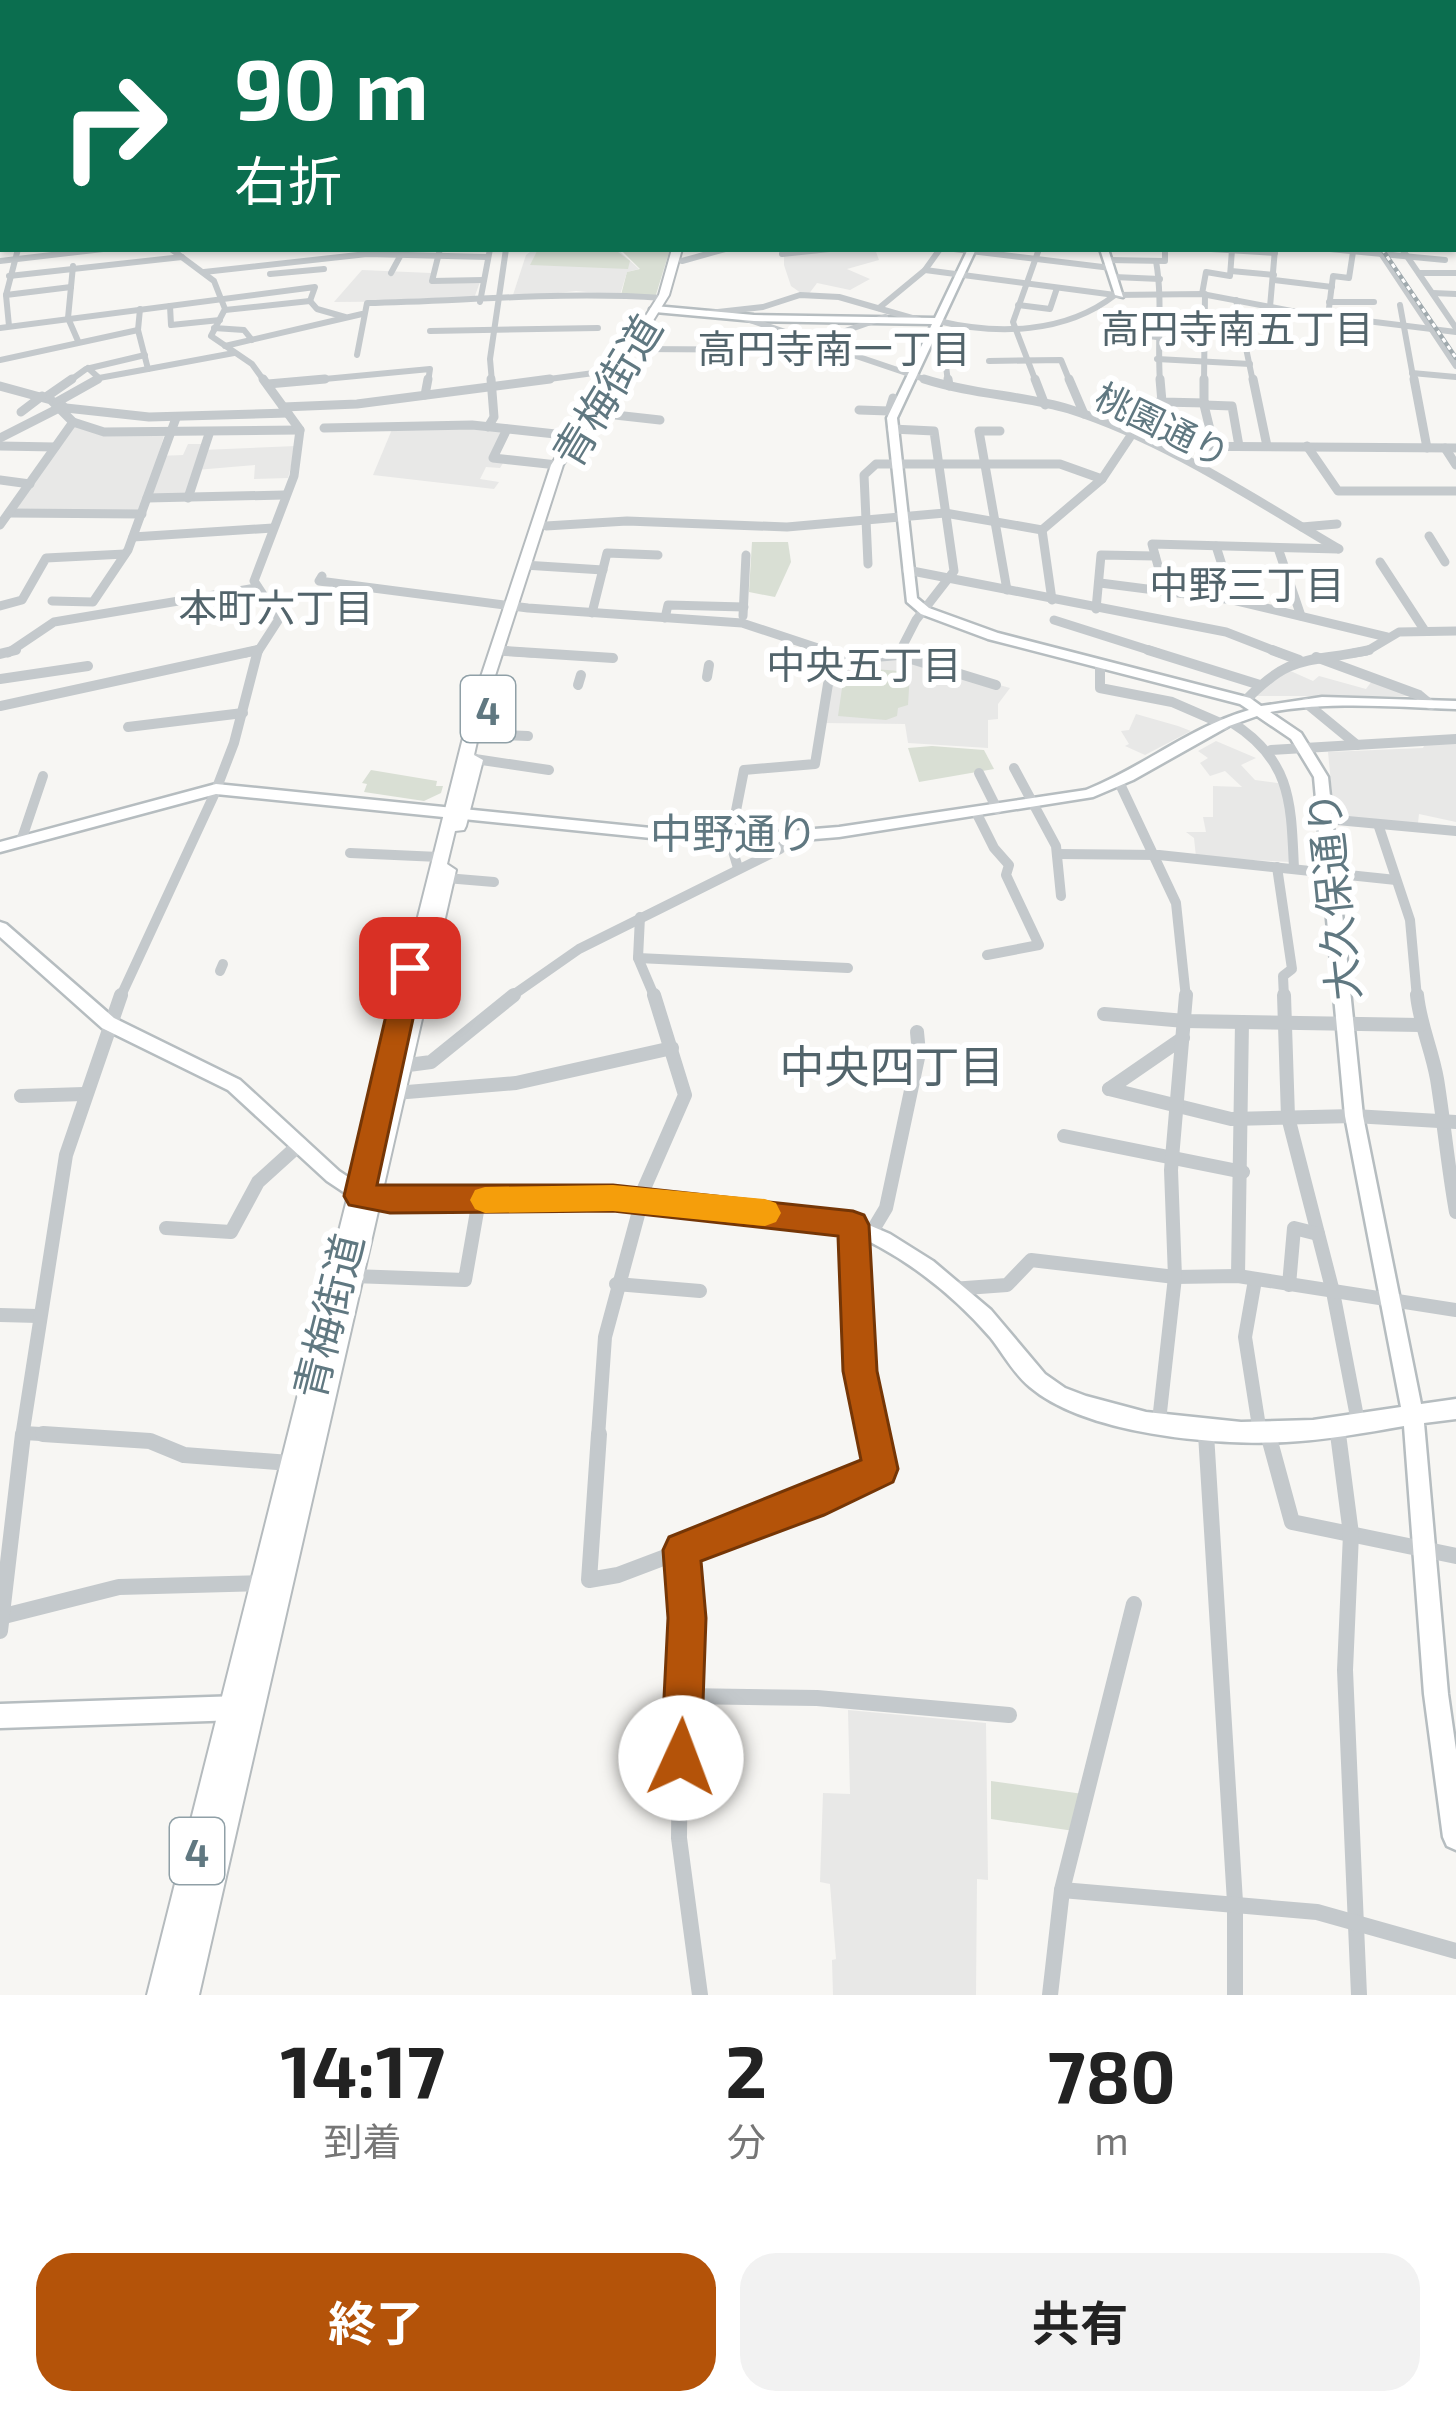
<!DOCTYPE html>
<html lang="ja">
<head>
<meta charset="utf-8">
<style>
	:root { --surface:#fff; --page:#f2f2f2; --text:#222; --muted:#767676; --accent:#b45309 }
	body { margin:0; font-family:"Exo 2","Noto Sans JP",sans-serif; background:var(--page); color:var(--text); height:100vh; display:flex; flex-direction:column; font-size:45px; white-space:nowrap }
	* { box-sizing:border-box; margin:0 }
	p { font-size:39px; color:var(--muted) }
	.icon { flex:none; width:66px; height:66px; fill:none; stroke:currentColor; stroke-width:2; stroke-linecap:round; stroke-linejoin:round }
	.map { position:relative; height:1995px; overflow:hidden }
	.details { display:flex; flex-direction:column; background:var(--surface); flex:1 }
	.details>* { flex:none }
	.guide { position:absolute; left:0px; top:0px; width:1458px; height:252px; box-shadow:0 3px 9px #0004; background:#0b6e4f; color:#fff; overflow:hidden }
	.pin { position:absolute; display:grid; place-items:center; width:102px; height:102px; color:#fff; margin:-51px; border-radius:24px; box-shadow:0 6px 18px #0006 }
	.me { position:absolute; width:132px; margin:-66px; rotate:2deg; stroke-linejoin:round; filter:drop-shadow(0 0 9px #0008) }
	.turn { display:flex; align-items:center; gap:42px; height:252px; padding:0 36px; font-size:54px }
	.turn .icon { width:156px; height:156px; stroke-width:2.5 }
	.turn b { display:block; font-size:84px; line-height:102px }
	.eta { display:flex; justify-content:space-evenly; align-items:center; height:204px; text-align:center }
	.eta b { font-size:72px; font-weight:700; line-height:84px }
	.primary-button { display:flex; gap:24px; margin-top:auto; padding:24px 36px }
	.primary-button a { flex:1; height:138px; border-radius:36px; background:var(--accent); color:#fff; font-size:48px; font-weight:700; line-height:138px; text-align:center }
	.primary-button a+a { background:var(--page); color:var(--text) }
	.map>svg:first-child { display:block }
</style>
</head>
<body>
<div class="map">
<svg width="1456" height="1995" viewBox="0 0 1456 1995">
	<rect width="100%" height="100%" fill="#f7f6f3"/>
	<g fill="#e8e8e7">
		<polygon points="534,249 617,249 639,269 627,272 620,295 576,291 512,298 526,255"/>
		<polygon points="875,249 879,260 847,269 870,279 850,290 817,283 808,295 801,293 791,286 784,265 784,255"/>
		<polygon points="362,270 431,273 429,282 480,282 473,301 334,302"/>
		<polygon points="75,424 105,434 164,436 158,456 183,455 188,444 202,444 202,450 296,446 288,478 254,479 255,465 196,470 186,496 145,497 138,513 12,512"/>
		<polygon points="393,427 504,430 490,458 505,460 500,468 486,467 480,479 499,482 494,489 373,475"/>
		<polygon points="902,657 1010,688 998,704 998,719 988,720 988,748 908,743 905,724 823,723 830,685 855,661"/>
		<polygon points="1286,669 1313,681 1319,676 1366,689 1372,681 1421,696 1254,696"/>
		<polygon points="1136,714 1178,726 1191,731 1145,755 1125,746 1129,744 1121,731 1129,730"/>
		<polygon points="1216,741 1256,758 1241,765 1255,780 1285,784 1290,862 1196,857 1194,838 1186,832 1206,832 1203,817 1213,817 1213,786 1242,787 1225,771 1210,776 1200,763 1208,758 1198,751"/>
		<polygon points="1456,741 1456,822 1419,814 1418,823 1341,818 1334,814 1328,752 1423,748 1425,744"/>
		<polygon points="848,1710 986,1723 988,1880 977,1879 976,1995 833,1995 832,1960 836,1959 830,1884 820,1882 823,1793 850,1794"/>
	</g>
	<g fill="#d9dfd4">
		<polygon points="538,249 614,249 630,261 628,269 530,265"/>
		<polygon points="620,249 670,249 655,298 621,295 627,272 640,269"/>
		<polygon points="752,542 788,542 791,562 775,597 749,592"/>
		<polygon points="864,668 910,672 908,705 898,708 897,716 886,720 838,716 844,674"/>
		<polygon points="932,746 984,750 994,769 919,782 908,748"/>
		<polygon points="371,770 437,781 436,786 443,786 441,793 424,801 364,792 367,784 362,783"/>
		<polygon points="991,1781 1083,1794 1074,1831 991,1819"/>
	</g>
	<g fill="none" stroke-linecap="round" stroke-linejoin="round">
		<polygon fill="#b9c9cb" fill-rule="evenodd" points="3,55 3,59 0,60 0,56"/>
		<g stroke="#b6bdc0" stroke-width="5">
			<g id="secondary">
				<rect x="1391" y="0" width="6" height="3"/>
				<polygon points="0,20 3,21 3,25 0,24"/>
				<rect x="1455" y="115" width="1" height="4"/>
				<path d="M968,249H976L897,418L917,598L929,608L998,633L1250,698L1261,706L1322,697L1456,701V709C1394,707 1332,701 1270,712L1301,733L1328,777L1363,1116L1421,1404L1456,1399V1419L1424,1423L1448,1694L1456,1750V1850L1447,1846L1443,1837L1424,1694L1404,1426C1365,1433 1325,1440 1286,1442C1215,1446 1085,1434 1030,1387C1013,1373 1003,1353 990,1337C951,1292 898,1251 843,1230L613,1205L366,1207L327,1181L228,1090L102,1028L0,937V922L6,924L114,1018L240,1080L339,1171L369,1191L613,1189L843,1214L890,1234L933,1261L991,1310L1045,1374L1065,1388L1086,1396L1146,1412L1241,1422L1313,1420L1401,1407L1345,1116L1314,777L1291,739L1257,716L1229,726L1133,780L1093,797L839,837L730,846L216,794L0,852V842L216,784L730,836L839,827L1086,790C1142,768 1190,727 1249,710L1240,704L988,639L921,614L907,602L887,418L932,324L754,321L655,312L650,309L655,306L754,315L935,318Z"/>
				<polygon points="1100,249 1108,249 1123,297 1115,295"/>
				<polygon points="239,1696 247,1700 251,1708 247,1716 239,1720 0,1728 0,1704"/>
			</g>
		</g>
		<g stroke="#b5bbbe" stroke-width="4">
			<g id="primary">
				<polygon points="578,0 585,0 587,3 580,3"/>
				<polygon points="715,0 721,0 720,3 714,3"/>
				<rect x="0" y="184" width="3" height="6"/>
				<rect x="1455" y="211" width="1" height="6"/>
				<polygon points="672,249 682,249 669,295 563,465 484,710 474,755 483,760 466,826 464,830 455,831 447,864 456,870 199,1995 147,1995 470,710 551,465 659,295"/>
			</g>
		</g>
		<g stroke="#c4c9cc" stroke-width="4.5">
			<polyline points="970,0 991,2"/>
			<polyline points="1170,0 1189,3"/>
			<polyline points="1335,0 1387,3"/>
			<polyline points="583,2 655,3"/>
			<polyline points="723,2 851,3"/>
			<polyline points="41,3 81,0"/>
			<polyline points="175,3 331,3"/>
			<polyline points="415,3 419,0"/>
			<polyline points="440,3 444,0"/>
			<polyline points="550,3 564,0"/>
			<polyline points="910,3 921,0"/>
			<polyline points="0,123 3,119"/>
		</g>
		<g stroke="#c4c9cc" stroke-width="6">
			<polyline points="171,249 214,281 225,309 211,336 252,364 265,382"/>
			<polyline points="440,249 432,281 483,280"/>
			<polyline points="954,249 1111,268"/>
			<polyline points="1211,249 1275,253"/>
			<polyline points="1330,249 1445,260"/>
			<polyline points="1378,249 1456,366"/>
			<polyline points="1402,249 1456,328"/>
			<polyline points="782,254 830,249"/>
			<polyline points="1108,260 1165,261 1165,249"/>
			<polyline points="0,261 103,249"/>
			<polyline points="682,261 725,249"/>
			<path d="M1156,261C1163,301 1157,341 1160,382"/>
			<polyline points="73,266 68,318 78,341"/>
			<polyline points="925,270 1115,295 1202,294 1302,313 1456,332"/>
			<polyline points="1231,271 1274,275"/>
			<polyline points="204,272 367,254 488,257"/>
			<polyline points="391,273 404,249"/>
			<polyline points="1419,273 1456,273"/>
			<polyline points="270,274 324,269"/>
			<polyline points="9,276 182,257"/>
			<polyline points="1114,277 1160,279"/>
			<polyline points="1274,280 1332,287"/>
			<polyline points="1433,293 1456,294"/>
			<polyline points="1202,294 1206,272 1230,276 1232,250"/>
			<polyline points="6,295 71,287"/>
			<polyline points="1236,300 1253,382"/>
			<polyline points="480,302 490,249"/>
			<polyline points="1329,302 1374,302"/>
			<polyline points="1018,305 1050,309 1057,288"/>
			<polyline points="1400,305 1414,382"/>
			<polyline points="170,306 171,325 220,320"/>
			<polyline points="1270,307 1275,249"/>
			<polyline points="879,308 925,270 940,249"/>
			<polyline points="140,309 138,330 148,369 234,353"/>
			<polyline points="225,310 310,301 317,309 345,317"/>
			<polyline points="709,313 763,307 800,295 839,297 919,320"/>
			<polyline points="1328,316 1333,276 1349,278 1353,252"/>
			<polyline points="741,317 933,382"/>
			<path d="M938,321C997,335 1065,334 1115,295"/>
			<polyline points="9,326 6,295 18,249"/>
			<polyline points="0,328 315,287 310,301"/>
			<polyline points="214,328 244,330 252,340"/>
			<polyline points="934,330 942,335 948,382"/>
			<polyline points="430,331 598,328"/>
			<polyline points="1183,331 1205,333"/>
			<polyline points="1132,334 1157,337"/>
			<polyline points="814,342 885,317"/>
			<polyline points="225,346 362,314"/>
			<polyline points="638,349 798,350"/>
			<path d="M357,355L367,303C466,301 564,291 662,298"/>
			<polyline points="1157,359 1250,364"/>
			<polyline points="0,360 138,330"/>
			<polyline points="989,361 1061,360 1070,382"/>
			<polyline points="88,368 99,378 93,382"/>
			<polyline points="1412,373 1456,377"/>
			<polyline points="99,378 148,369"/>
			<polyline points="68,382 86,369 145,355"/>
			<polyline points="293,382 430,369 428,382"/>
			<polyline points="492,382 490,359 506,249"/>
			<polyline points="527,382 616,370"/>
			<polyline points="1036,382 1013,322 1039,249"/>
			<polyline points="1204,382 1205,294"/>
		</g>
		<g stroke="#c4c9cc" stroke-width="9">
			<path d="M924,379C974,395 1023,395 1069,409C1166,440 1252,498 1339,549"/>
			<polyline points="948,379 949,386"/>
			<polyline points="1035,379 1045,405"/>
			<polyline points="1069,379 1084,414"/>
			<polyline points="1160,379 1162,402 1205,403"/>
			<polyline points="1204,379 1204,405 1214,446"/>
			<polyline points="1253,379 1267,446"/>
			<polyline points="1414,379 1427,448"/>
			<polyline points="268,384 325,379"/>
			<polyline points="0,386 51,400 73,422 104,432 300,430"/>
			<polyline points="425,395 428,379"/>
			<polyline points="46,397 72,379"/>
			<polyline points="57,402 98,379"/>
			<polyline points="1204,405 1232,406 1239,446"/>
			<polyline points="283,407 357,404 550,379"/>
			<polyline points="66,408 149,417 288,413"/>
			<polyline points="859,410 889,411 893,398"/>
			<polyline points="21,412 42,396"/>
			<polyline points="597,413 660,420"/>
			<polyline points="488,427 494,417 491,379"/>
			<polyline points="324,428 472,425 574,436"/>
			<polyline points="507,429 493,458 557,465"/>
			<polyline points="892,429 934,431 954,571 916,620 899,653"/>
			<polyline points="1000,431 979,431 1007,590"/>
			<polyline points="1128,431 1104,406 1162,402"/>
			<polyline points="0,438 63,406"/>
			<polyline points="0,446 55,447"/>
			<polyline points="1163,446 1456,448"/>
			<polyline points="1307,446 1338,491 1456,491"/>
			<polyline points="1445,448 1456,465"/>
			<polyline points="0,480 30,484"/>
			<polyline points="147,498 284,495"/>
			<polyline points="188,498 209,434"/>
			<polyline points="9,513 142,514"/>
			<polyline points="0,525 73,422"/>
			<polyline points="546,526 627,521 787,527 945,513 1042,530"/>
			<polyline points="1302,527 1337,524"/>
			<polyline points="1042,530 1102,479 1130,437"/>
			<polyline points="1042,530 1052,600"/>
			<polyline points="1429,536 1445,562"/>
			<polyline points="133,537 273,528"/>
			<polyline points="1216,546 1233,600"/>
			<polyline points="1278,548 1301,616"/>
			<polyline points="1380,562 1425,631"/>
			<polyline points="868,564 864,475 876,464 1060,464 1102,479"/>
			<polyline points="524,565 603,570"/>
			<polyline points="907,570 1226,632 1280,653"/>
			<polyline points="322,576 319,581 528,608 742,623 833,653"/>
			<polyline points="1100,583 1233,600 1387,637"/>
			<polyline points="1165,591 1152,544 1338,549"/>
			<polyline points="52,601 93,602 128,550 176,418"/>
			<polyline points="0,606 22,600 46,558 125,554"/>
			<polyline points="1096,609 1101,555 1155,556"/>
			<polyline points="592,613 607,553 658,555"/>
			<polyline points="743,616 746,555"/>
			<polyline points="665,618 668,605 744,607"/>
			<polyline points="1054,620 1158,653"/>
			<polyline points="505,651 532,653"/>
			<polyline points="8,653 54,622 256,588"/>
			<polyline points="245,653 258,650"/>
			<polyline points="257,653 279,619 254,581 294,476 300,430 263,379"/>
			<polyline points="1354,653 1367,651 1399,632 1456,631"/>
		</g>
		<g stroke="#c4c9cc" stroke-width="10">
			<polyline points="824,650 852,659 898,655 996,685"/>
			<polyline points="1148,650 1260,685"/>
			<polyline points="1272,650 1299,660"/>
			<polyline points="505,651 613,658"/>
			<polyline points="0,654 16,650"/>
			<polyline points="898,655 901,650"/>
			<polyline points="1316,657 1419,695 1431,705"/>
			<polyline points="1100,667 1100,688 1172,702 1225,725"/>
			<polyline points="707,677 709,665"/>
			<polyline points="0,679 88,666"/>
			<polyline points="578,685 581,675"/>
			<path d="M1245,701C1293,651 1308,664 1369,650"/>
			<polyline points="1306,703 1357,745"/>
			<polyline points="0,706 258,650"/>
			<path d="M1231,722C1292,760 1291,803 1294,869"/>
			<polyline points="128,727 243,713"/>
			<polyline points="481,734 528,736"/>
			<polyline points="1271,750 1456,739"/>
			<polyline points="475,759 549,770"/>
			<polyline points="1014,768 1056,846 1061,896"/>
			<polyline points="979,773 997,809"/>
			<polyline points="1119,782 1176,903 1186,998"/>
			<polyline points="976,812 994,848 1009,865 1006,875 1039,945 987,955"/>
			<polyline points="1326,819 1456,831"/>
			<polyline points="1378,824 1410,920 1417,998"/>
			<polyline points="21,841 43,776"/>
			<polyline points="350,853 439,857"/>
			<polyline points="1057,854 1159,855 1396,880"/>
			<polyline points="1277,867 1292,969 1283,976 1284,998"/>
			<polyline points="738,868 730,841 744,770 815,764 828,684 852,659"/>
			<polyline points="446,878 494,882"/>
			<polyline points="640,917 638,958 655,998"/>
			<polyline points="638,958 848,968"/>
			<polyline points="220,971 223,964"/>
			<polyline points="120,998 214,795 234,743 258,650"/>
			<polyline points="509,998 579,949 780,849 780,839"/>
		</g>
		<g stroke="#c4c9cc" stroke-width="14">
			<polyline points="1284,995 1288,1117 1333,1292 1358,1422"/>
			<path d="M1417,995C1420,1025 1432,1050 1437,1079C1444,1122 1448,1168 1456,1212"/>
			<polyline points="1104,1014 1185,1021 1420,1025"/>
			<polyline points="401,1066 431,1062 514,995"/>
			<polyline points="1109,1089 1231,1119 1354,1116 1456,1122"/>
			<polyline points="1109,1089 1183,1038"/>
			<polyline points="395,1093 516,1083 672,1048"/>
			<polyline points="21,1096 84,1094"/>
			<polyline points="1064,1136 1243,1172"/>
			<polyline points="639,1200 685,1095 654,995"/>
			<polyline points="853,1225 860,1371 874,1437"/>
			<polyline points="166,1228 231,1232 258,1182 300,1144"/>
			<polyline points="871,1233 886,1208 919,1053 917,1032"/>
			<polyline points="352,1276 465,1280 479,1200"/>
			<polyline points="1238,1276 1242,1022"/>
			<polyline points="1255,1280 1245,1337 1260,1433"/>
			<polyline points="616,1284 700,1291"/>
			<polyline points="1289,1285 1294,1228 1318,1234"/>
			<polyline points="952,1289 1007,1285 1031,1260 1175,1277 1238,1276 1456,1310"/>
			<polyline points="0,1315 38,1316"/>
			<polyline points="1159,1421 1175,1277 1171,1170 1186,995"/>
			<polyline points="1337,1425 1339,1437"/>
			<polyline points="1206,1427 1207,1437"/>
			<polyline points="24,1433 90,1437"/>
			<polyline points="22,1437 66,1155 121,995"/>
			<polyline points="598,1437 605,1337 642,1200"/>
		</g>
		<g stroke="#c4c9cc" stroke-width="16">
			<polyline points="43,1434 150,1441 184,1455 290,1463"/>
			<polyline points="599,1434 589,1580 618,1575 811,1502 881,1470 873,1434"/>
			<polyline points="1206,1434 1235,1902 1235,1995"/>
			<polyline points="1268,1434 1292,1522 1456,1556"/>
			<polyline points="1338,1434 1351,1534 1345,1670 1359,1995"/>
			<polyline points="682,1549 679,1838 700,1995"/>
			<polyline points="4,1616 119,1587 261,1583"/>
			<polyline points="0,1631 23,1434"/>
			<polyline points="684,1696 817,1698 1009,1715"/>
			<polyline points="1062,1890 1317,1912 1456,1951"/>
			<polyline points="1050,1995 1062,1890 1134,1604"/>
		</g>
		<use href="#secondary" fill="#fff" fill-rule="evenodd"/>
		<use href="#primary" fill="#fff" fill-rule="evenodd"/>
		<g stroke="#a0aaae" stroke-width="4.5">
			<polyline id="rail" points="1382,249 1456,358"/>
		</g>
		<use href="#rail" stroke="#fff" stroke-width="3" stroke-dasharray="4.5" stroke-linecap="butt"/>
	</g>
	<polygon fill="#b45309" stroke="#753606" stroke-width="3" points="410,958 424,968 377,1185 613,1185 853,1211 864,1215 869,1225 877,1371 898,1469 893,1482 824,1515 701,1561 706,1618 701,1758 696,1772 681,1778 667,1772 661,1758 668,1618 663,1550 669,1537 861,1460 843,1371 838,1236 613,1211 390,1213 349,1205 344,1196 397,968"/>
	<polygon fill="#f59e0b" points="613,1185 765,1199 776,1203 781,1213 776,1222 765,1226 613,1211 485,1213 475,1209 470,1200 475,1190 485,1187"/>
	<g text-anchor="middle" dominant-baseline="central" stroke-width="12" stroke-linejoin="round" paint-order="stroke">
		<g font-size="36" fill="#607881" stroke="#fff">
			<text transform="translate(1163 424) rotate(26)">桃園通り</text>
		</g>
		<g font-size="39" fill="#52646b" stroke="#fff">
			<text x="1237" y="327">高円寺南五丁目</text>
			<text x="834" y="347">高円寺南一丁目</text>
			<text x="1247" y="583">中野三丁目</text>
			<text x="276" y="606">本町六丁目</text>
			<text x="864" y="663">中央五丁目</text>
		</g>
		<g fill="#fff" stroke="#90a0a7" stroke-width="3">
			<rect x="461" y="676" width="54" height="66" rx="9"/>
			<rect x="170" y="1818" width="54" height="66" rx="9"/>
		</g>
		<g font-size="39" font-weight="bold" fill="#607881">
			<text x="488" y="709">4</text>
			<text x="197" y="1851">4</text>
		</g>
		<g font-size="42" fill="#607881" stroke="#fff">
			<text transform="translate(606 390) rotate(-59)">青梅街道</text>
			<text x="734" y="832">中野通り</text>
			<text transform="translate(1332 896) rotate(-96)">大久保通り</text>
			<text transform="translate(327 1316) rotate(-76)">青梅街道</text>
		</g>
		<g font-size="45" fill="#52646b" stroke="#fff">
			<text x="892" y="1065">中央四丁目</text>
		</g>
	</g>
</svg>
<div class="pin" style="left:410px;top:968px;background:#d93025"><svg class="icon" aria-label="arrive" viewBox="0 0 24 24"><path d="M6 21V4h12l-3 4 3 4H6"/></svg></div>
<svg class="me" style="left:681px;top:1758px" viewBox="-20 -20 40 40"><circle r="19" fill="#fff"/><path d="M0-13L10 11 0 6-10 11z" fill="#b45309"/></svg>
<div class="guide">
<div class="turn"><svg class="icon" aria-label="right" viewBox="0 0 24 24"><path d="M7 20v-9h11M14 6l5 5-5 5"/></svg><div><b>90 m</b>右折</div></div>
</div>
</div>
<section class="details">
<div class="eta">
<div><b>14:17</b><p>到着</p></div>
<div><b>2</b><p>分</p></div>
<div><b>780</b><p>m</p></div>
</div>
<div class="primary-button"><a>終了</a><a>共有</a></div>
</section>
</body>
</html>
